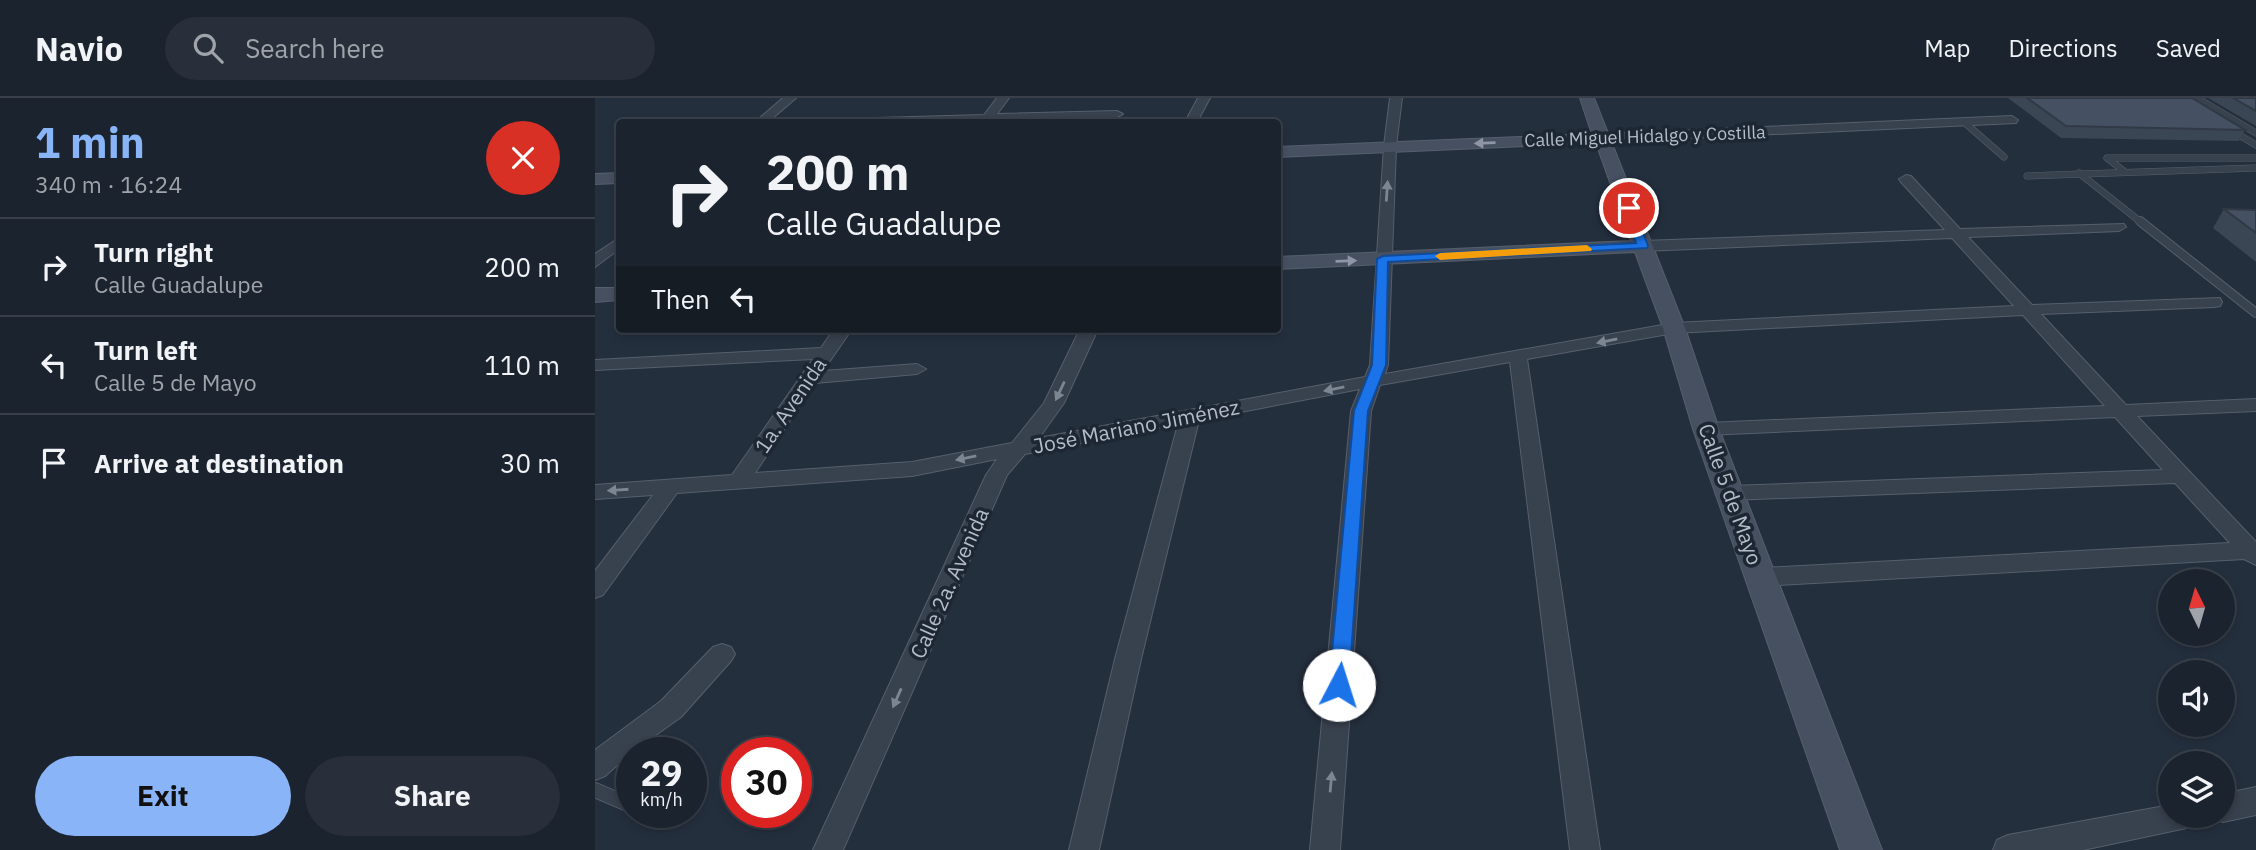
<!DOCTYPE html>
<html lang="en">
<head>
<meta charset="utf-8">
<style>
	:root { --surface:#1b232e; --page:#282f3a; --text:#f1f3f6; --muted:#a0a4aa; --line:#39404a; --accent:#8ab4f8 }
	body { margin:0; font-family:"IBM Plex Sans",sans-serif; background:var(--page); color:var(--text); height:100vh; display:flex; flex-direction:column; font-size:26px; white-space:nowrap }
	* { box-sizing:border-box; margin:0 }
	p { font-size:23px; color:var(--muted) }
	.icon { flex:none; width:38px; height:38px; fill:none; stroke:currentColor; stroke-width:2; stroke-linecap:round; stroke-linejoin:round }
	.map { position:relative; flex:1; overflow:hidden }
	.sheet { display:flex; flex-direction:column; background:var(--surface); width:595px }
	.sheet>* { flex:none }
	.hud { position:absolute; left:21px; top:21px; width:665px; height:214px; border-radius:7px; box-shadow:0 4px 10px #0003,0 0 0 2px var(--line); background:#1b232e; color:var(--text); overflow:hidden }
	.needle { width:46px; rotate:355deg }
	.controls { position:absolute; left:1563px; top:471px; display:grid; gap:14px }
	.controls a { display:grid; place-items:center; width:77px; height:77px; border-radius:50%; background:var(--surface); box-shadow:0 4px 10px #0003,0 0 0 2px var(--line); font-size:35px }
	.speed { position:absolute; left:21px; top:639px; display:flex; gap:14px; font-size:35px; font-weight:700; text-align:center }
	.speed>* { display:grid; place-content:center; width:91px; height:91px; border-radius:50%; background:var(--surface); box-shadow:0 4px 10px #0003,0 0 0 2px var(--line); line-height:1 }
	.speed small { font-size:18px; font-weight:400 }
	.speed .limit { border:10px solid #d22; background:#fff; color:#111 }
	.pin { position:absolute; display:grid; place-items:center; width:60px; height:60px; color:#fff; margin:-30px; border:4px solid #fff; border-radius:50%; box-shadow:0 2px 7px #0007 }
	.me { position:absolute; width:77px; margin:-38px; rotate:5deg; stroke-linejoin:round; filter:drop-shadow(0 0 5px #0008) }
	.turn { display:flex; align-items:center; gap:24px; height:147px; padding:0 35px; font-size:32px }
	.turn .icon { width:91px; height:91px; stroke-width:2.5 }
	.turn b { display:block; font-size:49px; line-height:60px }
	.then { display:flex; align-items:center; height:66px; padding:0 35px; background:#0003; gap:14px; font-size:26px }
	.round { display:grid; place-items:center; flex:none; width:74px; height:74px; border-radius:37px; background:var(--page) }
	.summary { display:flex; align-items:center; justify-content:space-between; height:119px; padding:0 35px }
	h1 { font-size:42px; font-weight:800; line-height:52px; color:var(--accent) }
	.button { display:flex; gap:14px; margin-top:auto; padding:14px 35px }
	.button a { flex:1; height:80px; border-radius:42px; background:var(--accent); color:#111; font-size:28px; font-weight:800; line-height:80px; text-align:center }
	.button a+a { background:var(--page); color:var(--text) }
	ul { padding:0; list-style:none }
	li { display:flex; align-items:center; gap:21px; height:98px; padding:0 35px; border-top:2px solid var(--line) }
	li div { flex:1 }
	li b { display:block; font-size:26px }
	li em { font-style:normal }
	header { display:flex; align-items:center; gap:42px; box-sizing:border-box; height:98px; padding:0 35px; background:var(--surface); border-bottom:2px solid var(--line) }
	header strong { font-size:33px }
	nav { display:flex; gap:38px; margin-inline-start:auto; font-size:24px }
	.search { width:490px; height:63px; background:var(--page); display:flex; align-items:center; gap:18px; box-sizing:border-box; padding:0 24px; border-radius:38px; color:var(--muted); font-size:26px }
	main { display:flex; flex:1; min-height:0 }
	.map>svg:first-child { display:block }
</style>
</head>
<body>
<header>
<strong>Navio</strong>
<div class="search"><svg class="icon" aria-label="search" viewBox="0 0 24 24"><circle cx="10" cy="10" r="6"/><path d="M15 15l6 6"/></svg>Search here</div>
<nav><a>Map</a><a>Directions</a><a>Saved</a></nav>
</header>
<main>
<section class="sheet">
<div class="summary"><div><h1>1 min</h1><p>340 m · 16:24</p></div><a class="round" style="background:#d93025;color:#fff"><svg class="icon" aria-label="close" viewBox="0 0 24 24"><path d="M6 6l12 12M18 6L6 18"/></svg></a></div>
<ul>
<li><svg class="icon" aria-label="right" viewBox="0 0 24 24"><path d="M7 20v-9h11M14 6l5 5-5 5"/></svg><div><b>Turn right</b><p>Calle Guadalupe</p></div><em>200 m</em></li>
<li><svg class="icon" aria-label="left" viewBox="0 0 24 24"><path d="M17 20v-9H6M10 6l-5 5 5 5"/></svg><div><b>Turn left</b><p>Calle 5 de Mayo</p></div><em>110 m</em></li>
<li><svg class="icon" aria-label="arrive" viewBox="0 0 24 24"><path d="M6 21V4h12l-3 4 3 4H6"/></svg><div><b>Arrive at destination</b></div><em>30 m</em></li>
</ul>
<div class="button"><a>Exit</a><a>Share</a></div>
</section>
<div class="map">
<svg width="1661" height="752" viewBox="0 0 1661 752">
	<rect width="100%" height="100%" fill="#242f3e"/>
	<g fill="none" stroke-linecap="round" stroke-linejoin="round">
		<g stroke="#565f6c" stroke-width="7">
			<g id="lane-far2">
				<polyline points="1602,0 1661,35"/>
				<polyline points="1369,24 1409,59"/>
				<polyline points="1634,31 1661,47"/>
				<polyline points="1530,74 1512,60 1661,60"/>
				<polyline points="1484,75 1547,125"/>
				<polyline points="1432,78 1661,70"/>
			</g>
		</g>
		<g stroke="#565f6c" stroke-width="10">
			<polyline id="lane-far1" points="1545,123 1661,215"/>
		</g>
		<g stroke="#565f6c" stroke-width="16">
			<polyline id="lane" points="0,692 37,708"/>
		</g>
		<g stroke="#565f6c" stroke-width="2">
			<g id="street">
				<polygon points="188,0 201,0 173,24 160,24"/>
				<polygon points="402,0 414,0 402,16 522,13 528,16 522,19 396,24 275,24 281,20 389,17"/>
				<polygon points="603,0 615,0 602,24 590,24"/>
				<polygon points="795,0 807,0 801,48 793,267 790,276 1079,225 1419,208 1357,140 1048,153 1040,148 1048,143 1350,132 1306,84 1304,81 1311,77 1316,78 1365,131 1529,126 1531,129 1524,133 1373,139 1437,207 1625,200 1627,204 1625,208 1619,209 1446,216 1531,307 1661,301 1661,313 1542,318 1661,444 1661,467 1649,461 1167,488 1159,485 1155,479 1159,473 1167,470 1635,445 1580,385 1135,402 1127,400 1124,395 1127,390 1135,388 1568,372 1520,319 1111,337 1104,335 1101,331 1104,327 1111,325 1510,308 1428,217 1079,235 932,261 1005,752 975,752 915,264 785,287 776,313 745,752 715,752 756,313 765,291 604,322 546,561 504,752 474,752 520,561 583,326 430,356 412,377 248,752 218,752 391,377 402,361 317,378 82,395 8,497 0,500 0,473 58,397 0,401 0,387 137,377 218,261 0,272 0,262 226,250 239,231 257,231 228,273 322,266 331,271 322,276 220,285 160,375 317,364 417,345 449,305 485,231 503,231 469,305 444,340 770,279 775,267 789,48"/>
				<polygon points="1417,18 1423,22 1421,25 1008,44 1002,40 1008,36"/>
				<polygon points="24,140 24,151 0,169 0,156"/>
				<polygon points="127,546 136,549 140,556 136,563 86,619 37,654 10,678 0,682 0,652 66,603 118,549"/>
				<polygon points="1661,689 1661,717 1628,724 1618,720 1617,718 1628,718 1628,696"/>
				<polygon points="1575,707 1575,718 1605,718 1601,728 1488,752 1398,752 1402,742 1413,737"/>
			</g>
		</g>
		<g stroke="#565f6c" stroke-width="2">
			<g id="secondary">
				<polygon points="985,0 999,0 1090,230 1124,331 1287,752 1245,752 1098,331 1068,230 1040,154 682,171 682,159 1036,143 1001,45 682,59 682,49 997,36"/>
				<polygon points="24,75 24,85 0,86 0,76"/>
				<polygon points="0,190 24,190 24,202 0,204"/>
			</g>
		</g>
		<use href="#lane-far2" stroke="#38414e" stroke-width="6"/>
		<use href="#lane-far1" stroke="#38414e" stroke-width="8"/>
		<use href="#lane" stroke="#38414e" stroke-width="14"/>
		<use href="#street" fill="#38414e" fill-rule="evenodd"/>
		<use href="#secondary" fill="#465061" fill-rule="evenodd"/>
	</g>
	<g fill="#3b4654">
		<polygon points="1413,0 1597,0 1650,32 1644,43 1466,40"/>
		<polygon points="1613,0 1661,0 1661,28"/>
		<polygon points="1629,111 1661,112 1661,164 1618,130"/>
	</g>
	<g fill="#455162" stroke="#303945" stroke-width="2">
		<polygon points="1432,0 1597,0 1650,32 1471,28"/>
		<polygon points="1638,0 1661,0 1661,13"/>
		<polygon points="1629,111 1661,112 1661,135"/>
	</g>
	<defs><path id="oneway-solid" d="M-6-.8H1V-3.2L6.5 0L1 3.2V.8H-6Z" transform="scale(1.75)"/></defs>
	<g fill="#8e96a5">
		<use href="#oneway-solid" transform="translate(890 45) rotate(178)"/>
		<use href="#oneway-solid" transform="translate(751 163) rotate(-2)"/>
	</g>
	<g fill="#7c8592">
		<use href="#oneway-solid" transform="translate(792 93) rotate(-86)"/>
		<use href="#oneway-solid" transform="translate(1012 243) rotate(169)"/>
		<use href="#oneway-solid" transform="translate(739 291) rotate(169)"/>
		<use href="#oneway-solid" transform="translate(465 293) rotate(115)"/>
		<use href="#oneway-solid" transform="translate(371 360) rotate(169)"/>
		<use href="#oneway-solid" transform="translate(23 392) rotate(176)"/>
		<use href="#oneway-solid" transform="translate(302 600) rotate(114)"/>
		<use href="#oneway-solid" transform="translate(736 684) rotate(-85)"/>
	</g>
	<polygon fill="#1a73e8" stroke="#114b97" stroke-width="2" points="1030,107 1039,110 1053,148 1052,150 793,164 791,267 773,313 754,587 751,593 744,596 736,593 734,587 759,313 777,267 782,161 788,158 1041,145 1029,110"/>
	<polygon fill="#f59e0b" points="992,147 997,151 996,153 845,162 840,158 845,155"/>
	<g text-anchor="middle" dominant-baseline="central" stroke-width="7" stroke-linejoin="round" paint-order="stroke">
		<g font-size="18" fill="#b4bcc9" stroke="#1d2633">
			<text transform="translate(1050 38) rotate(-2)">Calle Miguel Hidalgo y Costilla</text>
		</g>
		<g font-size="21" fill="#b4bcc9" stroke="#1d2633">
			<text transform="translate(195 307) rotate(-56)">1a. Avenida</text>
			<text transform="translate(541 328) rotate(-11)">José Mariano Jiménez</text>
			<text transform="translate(1136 396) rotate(70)">Calle 5 de Mayo</text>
			<text transform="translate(354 485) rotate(-66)">Calle 2a. Avenida</text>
		</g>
	</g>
</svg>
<div class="controls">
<a><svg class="needle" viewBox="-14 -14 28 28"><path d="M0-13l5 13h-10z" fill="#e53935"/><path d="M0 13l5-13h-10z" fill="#a0a4aa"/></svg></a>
<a><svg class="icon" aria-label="sound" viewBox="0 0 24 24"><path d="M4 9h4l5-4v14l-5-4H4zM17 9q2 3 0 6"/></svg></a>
<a><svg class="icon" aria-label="layers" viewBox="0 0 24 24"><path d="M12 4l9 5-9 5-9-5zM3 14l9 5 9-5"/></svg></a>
</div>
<div class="speed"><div>29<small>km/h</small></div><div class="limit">30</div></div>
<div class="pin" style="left:1034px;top:110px;background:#d93025"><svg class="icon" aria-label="arrive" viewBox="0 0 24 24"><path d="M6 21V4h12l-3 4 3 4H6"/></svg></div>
<svg class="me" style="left:744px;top:587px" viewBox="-20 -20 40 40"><circle r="19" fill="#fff"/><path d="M0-13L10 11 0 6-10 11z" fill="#1a73e8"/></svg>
<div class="hud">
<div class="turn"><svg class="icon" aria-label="right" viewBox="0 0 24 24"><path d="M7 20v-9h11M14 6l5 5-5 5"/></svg><div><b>200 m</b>Calle Guadalupe</div></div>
<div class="then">Then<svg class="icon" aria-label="left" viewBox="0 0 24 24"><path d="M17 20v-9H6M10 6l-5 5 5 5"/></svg></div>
</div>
</div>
</main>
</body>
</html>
